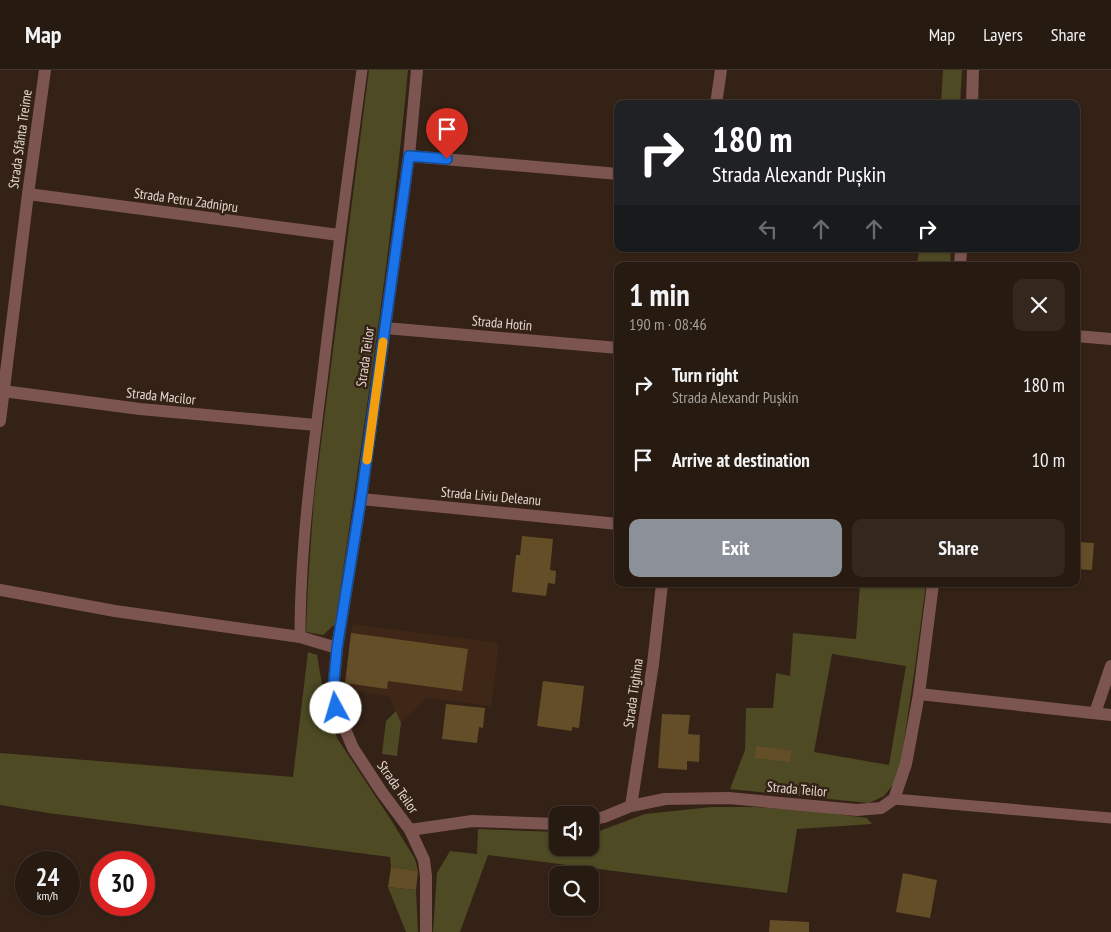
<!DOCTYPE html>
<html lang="en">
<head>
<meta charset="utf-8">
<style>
	:root { --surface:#271a10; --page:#33271e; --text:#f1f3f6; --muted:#a4a19f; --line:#433830; --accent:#8c9099 }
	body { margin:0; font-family:"PT Sans Narrow",sans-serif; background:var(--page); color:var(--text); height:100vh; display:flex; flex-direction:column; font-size:19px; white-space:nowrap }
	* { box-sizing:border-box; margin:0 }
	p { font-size:16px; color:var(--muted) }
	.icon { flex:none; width:28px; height:28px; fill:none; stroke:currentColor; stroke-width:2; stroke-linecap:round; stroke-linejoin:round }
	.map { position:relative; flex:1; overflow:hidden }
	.side { position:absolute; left:614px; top:192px; width:466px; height:325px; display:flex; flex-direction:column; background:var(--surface); border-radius:10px; box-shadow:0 1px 4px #0004,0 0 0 1px var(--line) }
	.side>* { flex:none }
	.top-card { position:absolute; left:614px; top:30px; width:466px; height:152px; border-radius:10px; box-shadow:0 1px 4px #0004,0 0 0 1px var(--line); background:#202124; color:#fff; overflow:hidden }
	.fabs { position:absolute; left:549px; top:736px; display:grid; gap:10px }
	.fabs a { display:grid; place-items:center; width:50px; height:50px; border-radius:10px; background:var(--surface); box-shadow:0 1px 4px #0004,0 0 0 1px var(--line); font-size:25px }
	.speed { position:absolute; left:15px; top:781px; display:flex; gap:10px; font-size:25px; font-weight:700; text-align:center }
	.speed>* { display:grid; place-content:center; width:65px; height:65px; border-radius:50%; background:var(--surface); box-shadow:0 1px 4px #0004,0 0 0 1px var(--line); line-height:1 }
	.speed small { font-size:12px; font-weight:400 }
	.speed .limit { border:8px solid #d22; background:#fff; color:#111 }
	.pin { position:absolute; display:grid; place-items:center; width:42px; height:42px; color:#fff; margin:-51px -21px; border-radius:50% 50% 50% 0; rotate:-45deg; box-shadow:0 0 5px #0007 }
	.pin .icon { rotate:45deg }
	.me { position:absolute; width:55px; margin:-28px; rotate:354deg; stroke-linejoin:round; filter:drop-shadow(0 0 4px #0008) }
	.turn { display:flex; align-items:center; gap:18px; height:105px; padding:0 15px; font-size:22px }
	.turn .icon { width:65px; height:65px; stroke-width:2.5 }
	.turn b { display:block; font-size:35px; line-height:42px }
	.lanes { display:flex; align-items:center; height:48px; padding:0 15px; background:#0003; justify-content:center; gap:25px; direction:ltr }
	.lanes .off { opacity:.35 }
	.round { display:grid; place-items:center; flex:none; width:52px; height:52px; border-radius:10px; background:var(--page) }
	.overview { display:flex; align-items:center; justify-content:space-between; height:85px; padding:0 15px }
	h1 { font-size:30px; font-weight:700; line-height:38px }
	.action { display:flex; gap:10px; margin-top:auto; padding:10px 15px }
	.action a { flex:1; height:58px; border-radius:10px; background:var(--accent); color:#fff; font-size:20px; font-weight:700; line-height:58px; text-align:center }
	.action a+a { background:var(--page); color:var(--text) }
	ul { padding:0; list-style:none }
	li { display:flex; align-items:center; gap:15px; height:75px; padding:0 15px }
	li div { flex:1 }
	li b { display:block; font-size:19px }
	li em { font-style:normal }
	header { display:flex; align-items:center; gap:30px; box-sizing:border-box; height:70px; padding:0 25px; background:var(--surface); border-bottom:1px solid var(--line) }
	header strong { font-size:24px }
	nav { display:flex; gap:28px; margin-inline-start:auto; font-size:18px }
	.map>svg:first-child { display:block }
</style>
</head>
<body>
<header>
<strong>Map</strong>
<nav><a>Map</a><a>Layers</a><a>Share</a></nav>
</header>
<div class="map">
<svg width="1111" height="862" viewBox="0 0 1111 862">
	<rect width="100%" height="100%" fill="#342216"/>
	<polygon fill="#3f2717" points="352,554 499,573 491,636 427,628 401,653 389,626 344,620"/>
	<g fill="#4d4a24" fill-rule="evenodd">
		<path d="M369,0H408C391,185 362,370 335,554L323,565L306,562L308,513L314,428Z"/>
		<polygon points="943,0 962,0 960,34 941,34"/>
		<polygon points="919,179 951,179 950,196 917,196"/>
		<path d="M860,514H926L915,597L900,698L896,711L884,726L869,733L730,719L745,680L746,638H773L776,603L790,606L793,563L856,569ZM832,584L906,596L889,695L814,682Z"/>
		<polygon points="308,582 317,585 323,620 337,668 393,753 415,789 418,801 391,797 390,787 48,743 0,735 0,683 293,707"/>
		<polygon points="396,641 401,653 397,686 382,684 386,651"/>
		<polygon points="712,737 753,737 808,740 867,748 872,754 797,759 787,823 488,785 460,862 433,862 437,803 450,781 477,784 478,759 557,762 558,778 590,778 590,763 594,763 645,744"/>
		<polygon points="388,817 416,820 418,862 406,862"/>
	</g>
	<g fill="#644e28">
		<polygon points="522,466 553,469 550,500 556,501 555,514 548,513 546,526 512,522 516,485 520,485"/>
		<polygon points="1076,472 1094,473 1092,500 1076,499"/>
		<polygon points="351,563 468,579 462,621 388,611 387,619 345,613"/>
		<polygon points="543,611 584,616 579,658 572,657 572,661 537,656"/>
		<polygon points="446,634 485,638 483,658 479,657 477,673 442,669"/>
		<polygon points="662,644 690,645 688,664 700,665 699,692 687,691 687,700 658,698"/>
		<polygon points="756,676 792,681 790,692 755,688"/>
		<polygon points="391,797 418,801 416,820 388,817"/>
		<polygon points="903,803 937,810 930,848 896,842"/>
		<polygon points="770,850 809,852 809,862 769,862"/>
	</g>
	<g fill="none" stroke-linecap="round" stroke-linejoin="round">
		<g stroke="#7d5550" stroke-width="11">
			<path d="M300,567C300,481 311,396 322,311C334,207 348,104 362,0"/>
			<polyline points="894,729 1111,748"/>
		</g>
		<g stroke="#7d5550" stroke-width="12">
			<polyline points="417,0 409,86 361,429 337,578 333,621 336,638 353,678 381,721 410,760 424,790 426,806 426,862"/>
			<polyline points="716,34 721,0"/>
			<polyline points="972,34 973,0"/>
			<polyline points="409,86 618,104"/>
			<polyline points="28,124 339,165"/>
			<polyline points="960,196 961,179"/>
			<polyline points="385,258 618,278"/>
			<polyline points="1076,266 1111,269"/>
			<polyline points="3,321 140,339 316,355"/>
			<polyline points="0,351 28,124 45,0"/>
			<polyline points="361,429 618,454"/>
			<polyline points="0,520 115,541 300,567 337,578"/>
			<polyline points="919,624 1111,645"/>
			<polyline points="1095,643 1111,596"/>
			<polyline points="631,736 653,594 662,514"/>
			<polyline points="590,750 604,747 631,736 665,729 728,728 857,740 881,738 894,729 906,694 919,624 933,514"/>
			<polyline points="410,760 472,751 558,754"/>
		</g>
	</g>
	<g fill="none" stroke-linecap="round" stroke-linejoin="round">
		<g stroke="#114b97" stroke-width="12">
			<polyline id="route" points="336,638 333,621 337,578 361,429 409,86 447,89"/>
		</g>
		<use href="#route" stroke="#1a73e8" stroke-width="9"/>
		<polyline stroke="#f59e0b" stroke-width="9" points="367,390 383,272"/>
	</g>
	<g text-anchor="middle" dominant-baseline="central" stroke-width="5" stroke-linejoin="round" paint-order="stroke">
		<g font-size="14" fill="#e5d8d1" stroke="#342216">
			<text transform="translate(20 69) rotate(-82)">Strada Sfânta Treime</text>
			<text transform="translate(186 130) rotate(8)">Strada Petru Zadnipru</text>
			<text transform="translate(502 253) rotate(5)">Strada Hotin</text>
			<text transform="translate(365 287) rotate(-82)">Strada Teilor</text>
			<text transform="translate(161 326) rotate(6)">Strada Macilor</text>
			<text transform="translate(491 426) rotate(5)">Strada Liviu Deleanu</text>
			<text transform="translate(633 623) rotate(-82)">Strada Tighina</text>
			<text transform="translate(398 717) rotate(55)">Strada Teilor</text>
			<text transform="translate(797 719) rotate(5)">Strada Teilor</text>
		</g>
	</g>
</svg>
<div class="fabs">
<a><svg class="icon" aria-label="sound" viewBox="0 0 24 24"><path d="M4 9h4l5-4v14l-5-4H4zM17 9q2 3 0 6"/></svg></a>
<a><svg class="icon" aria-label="search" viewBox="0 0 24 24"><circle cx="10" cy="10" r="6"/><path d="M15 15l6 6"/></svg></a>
</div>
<div class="speed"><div>24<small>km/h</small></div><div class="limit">30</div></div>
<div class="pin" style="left:447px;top:89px;background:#d93025"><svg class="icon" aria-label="arrive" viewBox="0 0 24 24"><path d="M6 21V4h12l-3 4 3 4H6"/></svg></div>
<svg class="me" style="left:336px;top:638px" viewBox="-20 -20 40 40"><circle r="19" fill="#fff"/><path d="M0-13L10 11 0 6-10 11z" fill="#1a73e8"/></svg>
<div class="top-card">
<div class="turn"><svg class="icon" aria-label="right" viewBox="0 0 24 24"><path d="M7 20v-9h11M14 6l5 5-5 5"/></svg><div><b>180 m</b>Strada Alexandr Pușkin</div></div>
<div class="lanes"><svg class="icon off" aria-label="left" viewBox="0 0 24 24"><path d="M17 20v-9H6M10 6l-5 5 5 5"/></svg><svg class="icon off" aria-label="ahead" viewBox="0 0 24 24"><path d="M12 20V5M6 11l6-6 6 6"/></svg><svg class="icon off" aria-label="ahead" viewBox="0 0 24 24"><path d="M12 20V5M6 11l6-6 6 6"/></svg><svg class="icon" aria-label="right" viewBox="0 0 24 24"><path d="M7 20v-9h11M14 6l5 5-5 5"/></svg></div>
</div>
<section class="side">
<div class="overview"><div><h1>1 min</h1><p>190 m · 08:46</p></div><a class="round"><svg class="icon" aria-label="close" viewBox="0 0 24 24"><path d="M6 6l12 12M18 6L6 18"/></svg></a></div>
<ul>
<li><svg class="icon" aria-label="right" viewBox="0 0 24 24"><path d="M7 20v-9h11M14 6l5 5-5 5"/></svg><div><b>Turn right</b><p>Strada Alexandr Pușkin</p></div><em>180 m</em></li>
<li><svg class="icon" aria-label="arrive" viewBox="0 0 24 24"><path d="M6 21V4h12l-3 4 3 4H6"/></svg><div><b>Arrive at destination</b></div><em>10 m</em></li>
</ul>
<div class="action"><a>Exit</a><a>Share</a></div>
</section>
</div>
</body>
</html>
